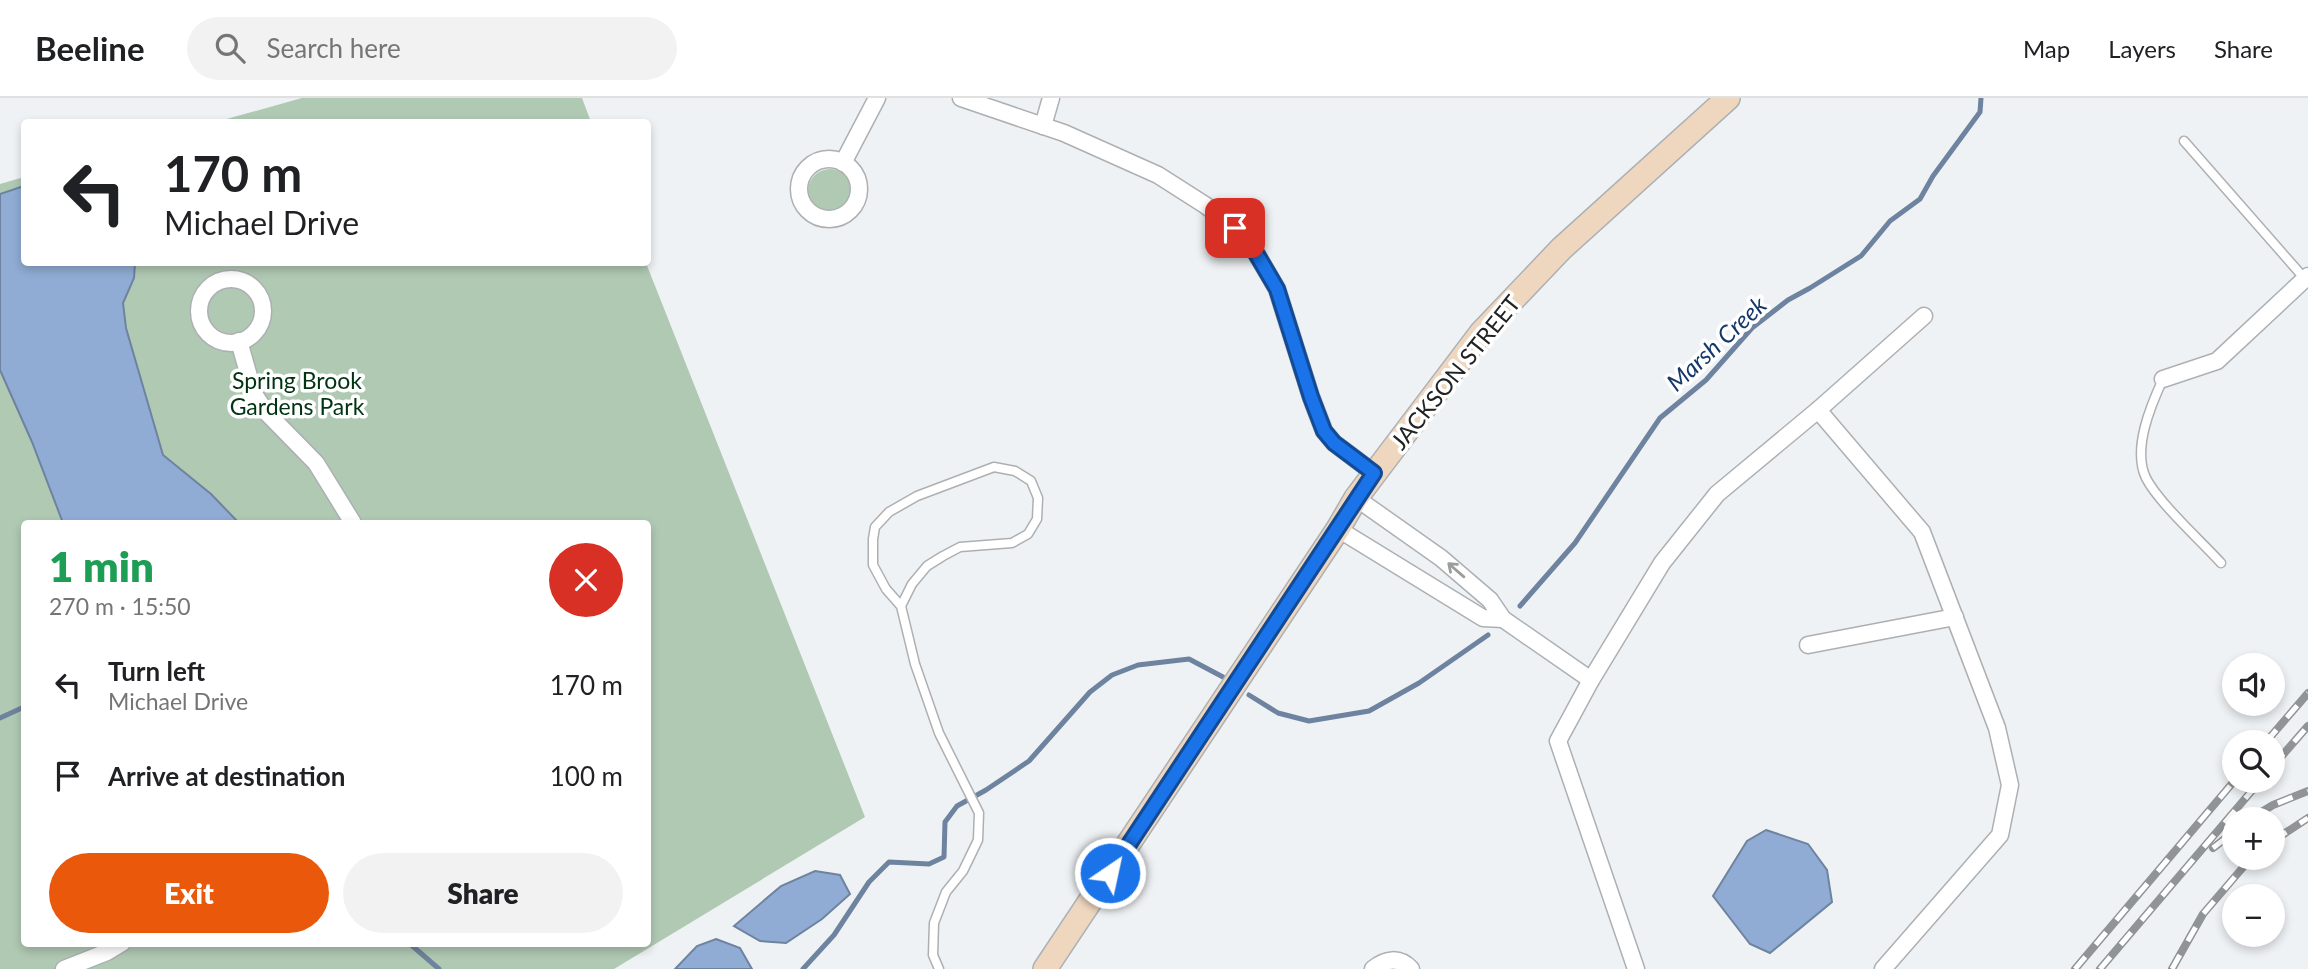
<!DOCTYPE html>
<html lang="en">
<head>
<meta charset="utf-8">
<style>
	:root { --surface:#fff; --page:#f2f2f2; --text:#202124; --muted:#757577; --line:#e0e0e0; --accent:#ea580c }
	body { margin:0; font-family:Lato,sans-serif; background:var(--page); color:var(--text); height:100vh; display:flex; flex-direction:column; font-size:26px; white-space:nowrap }
	* { box-sizing:border-box; margin:0 }
	p { font-size:23px; color:var(--muted) }
	.icon { flex:none; width:38px; height:38px; fill:none; stroke:currentColor; stroke-width:2; stroke-linecap:round; stroke-linejoin:round }
	.map { position:relative; flex:1; overflow:hidden }
	.sheet { position:absolute; left:21px; top:422px; width:630px; height:427px; display:flex; flex-direction:column; background:var(--surface); border-radius:7px; box-shadow:0 4px 10px #0003 }
	.sheet>* { flex:none }
	.guide { position:absolute; left:21px; top:21px; width:630px; height:147px; border-radius:7px; box-shadow:0 4px 10px #0003; background:#fff; color:var(--text); overflow:hidden }
	.fabs { position:absolute; left:2222px; top:555px; display:grid; gap:14px }
	.fabs a { display:grid; place-items:center; width:63px; height:63px; border-radius:50%; background:var(--surface); box-shadow:0 4px 10px #0003; font-size:35px }
	.pin { position:absolute; display:grid; place-items:center; width:60px; height:60px; color:#fff; margin:-30px; border-radius:14px; box-shadow:0 4px 10px #0006 }
	.me { position:absolute; width:77px; margin:-38px; rotate:34deg; stroke-linejoin:round; filter:drop-shadow(0 0 5px #0008) }
	.turn { display:flex; align-items:center; gap:24px; height:147px; padding:0 28px; font-size:32px }
	.turn .icon { width:91px; height:91px; stroke-width:2.5 }
	.turn b { display:block; font-size:49px; line-height:60px }
	.round { display:grid; place-items:center; flex:none; width:74px; height:74px; border-radius:37px; background:var(--page) }
	.headline { display:flex; align-items:center; justify-content:space-between; height:119px; padding:0 28px }
	h1 { font-size:42px; font-weight:800; line-height:52px; color:#1e9e55 }
	.action { display:flex; gap:14px; margin-top:auto; padding:14px 28px }
	.action a { flex:1; height:80px; border-radius:42px; background:var(--accent); color:#fff; font-size:28px; font-weight:800; line-height:80px; text-align:center }
	.action a+a { background:var(--page); color:var(--text) }
	ul { padding:0; list-style:none }
	li { display:flex; align-items:center; gap:21px; height:91px; padding:0 28px }
	li div { flex:1 }
	li b { display:block; font-size:26px }
	li em { font-style:normal }
	header { display:flex; align-items:center; gap:42px; box-sizing:border-box; height:98px; padding:0 35px; background:var(--surface); border-bottom:2px solid var(--line) }
	header strong { font-size:33px }
	nav { display:flex; gap:38px; margin-inline-start:auto; font-size:24px }
	.search { width:490px; height:63px; background:var(--page); display:flex; align-items:center; gap:18px; box-sizing:border-box; padding:0 24px; border-radius:38px; color:var(--muted); font-size:26px }
	.map>svg:first-child { display:block }
</style>
</head>
<body>
<header>
<strong>Beeline</strong>
<div class="search"><svg class="icon" aria-label="search" viewBox="0 0 24 24"><circle cx="10" cy="10" r="6"/><path d="M15 15l6 6"/></svg>Search here</div>
<nav><a>Map</a><a>Layers</a><a>Share</a></nav>
</header>
<div class="map">
<svg width="2308" height="871" viewBox="0 0 2308 871">
	<rect width="100%" height="100%" fill="#eff2f5"/>
	<g fill="#b0c9b3" fill-rule="evenodd">
		<polygon points="302,0 582,0 591,24 216,24"/>
		<circle cx="830" cy="93" r="22"/>
		<path d="M24,79V164L646,165L865,719L614,871H0V86ZM24,425H648V845H24Z"/>
	</g>
	<g fill="#90acd4" stroke="#6e839f" stroke-width="2">
		<polygon points="24,88 24,164 135,165 134,180 123,205 126,230 163,357 211,396 239,425 63,425 32,344 0,272 0,96"/>
		<polygon points="1766,732 1808,746 1827,772 1832,804 1770,855 1750,846 1713,798 1747,743"/>
		<polygon points="815,773 840,777 850,796 822,821 786,845 760,843 734,828 781,788"/>
		<polygon points="716,841 740,850 752,871 675,871 697,848"/>
	</g>
	<g fill="none" stroke-linecap="round" stroke-linejoin="round">
		<g stroke="#6e839f" stroke-width="5">
			<polyline points="1520,508 1575,445 1660,320 1706,282 1752,230 1788,202 1810,190 1861,158 1890,123 1920,101 1933,78 1980,14 1981,0"/>
			<polyline points="1249,597 1278,615 1309,623 1369,613 1419,585 1488,537"/>
			<polyline points="0,620 24,609"/>
			<polyline points="409,845 439,871"/>
			<polyline points="803,871 834,837 869,784 889,764 929,766 944,759 945,724 957,708 986,692 1029,663 1090,594 1112,577 1138,567 1189,561 1223,579"/>
		</g>
		<g stroke="#adb0b3" stroke-width="11">
			<g id="lane">
				<polyline points="2184,43 2305,181"/>
				<path d="M2163,281C2151,307 2132,351 2146,380C2158,404 2201,443 2221,465"/>
				<polyline points="901,508 912,486 927,468 943,458 960,449 1012,445 1028,436 1037,421 1038,400 1031,383 1015,373 994,369 917,398 889,414 875,429 873,441 873,467 886,491 901,508 915,566 939,635 979,715 978,742 963,773 946,794 934,825 933,857 939,871"/>
			</g>
		</g>
		<g stroke="#adb0b3" stroke-width="19">
			<g id="street">
				<polyline points="961,0 1064,35 1158,77 1205,107 1235,129 1253,150 1277,191 1311,299 1324,333 1334,345 1374,375"/>
				<polyline points="1043,28 1051,0"/>
				<circle cx="829" cy="91" r="30"/>
				<polyline points="843,65 877,0"/>
				<circle cx="231" cy="213" r="32"/>
				<polyline points="239,243 254,296 266,314 316,365 353,425"/>
				<polyline points="2163,281 2217,263 2308,178"/>
				<polyline points="1818,312 1922,434 1997,630 2010,687 2000,737 1883,871"/>
				<polyline points="1356,400 1441,460 1490,502 1503,521 1591,582"/>
				<polyline points="1338,431 1483,520 1503,521"/>
				<polyline points="1808,547 1955,519"/>
				<polyline points="64,871 107,854 122,845"/>
				<path d="M1373,871C1385,861 1399,858 1411,871"/>
				<polyline points="1636,871 1558,643 1591,582 1662,465 1717,396 1818,312 1924,218"/>
			</g>
		</g>
		<g stroke="#adb0b3" stroke-width="26">
			<polyline id="secondary" points="1045,871 1338,431 1356,400 1481,235 1561,151 1728,0"/>
		</g>
		<use href="#lane" stroke="#fff" stroke-width="8"/>
		<use href="#street" stroke="#fff" stroke-width="16"/>
		<use href="#secondary" stroke="#efd7bf" stroke-width="23"/>
		<g stroke="#919496" stroke-width="8">
			<g id="rail">
				<polyline points="2266,644 2308,595"/>
				<polyline points="2273,668 2308,628"/>
				<polyline points="2250,721 2273,707 2308,693"/>
				<polyline points="2273,743 2308,720"/>
				<polyline points="2213,750 2235,733"/>
				<polyline points="2075,871 2235,682"/>
				<polyline points="2100,871 2261,682"/>
				<polyline points="2172,871 2203,816 2251,760"/>
			</g>
		</g>
		<use href="#rail" stroke="#fff" stroke-width="5" stroke-dasharray="16" stroke-linecap="butt"/>
	</g>
	<defs><path id="oneway-shaft" d="M-6 0H5M1.5-3L5.5 0L1.5 3" fill="none" stroke-width="1.6" stroke-linecap="round" stroke-linejoin="round" transform="scale(1.75)"/></defs>
	<use stroke="#9b9c9c" href="#oneway-shaft" transform="translate(1456 472) rotate(-139)"/>
	<g fill="none" stroke-linecap="round" stroke-linejoin="round">
		<g stroke="#114b97" stroke-width="18">
			<polyline id="route" points="1110,775 1374,375 1334,345 1324,333 1311,299 1277,191 1253,150 1235,130"/>
		</g>
		<use href="#route" stroke="#1a73e8" stroke-width="12"/>
	</g>
	<g text-anchor="middle" dominant-baseline="central" stroke-width="7" stroke-linejoin="round" paint-order="stroke">
		<g font-size="23" fill="#202223" stroke="#fff">
			<text transform="translate(1455 274) rotate(-51)">JACKSON STREET</text>
		</g>
		<g font-size="23" fill="#013312" stroke="#fff">
			<text x="297" y="282">Spring Brook<tspan x="297" dy="26">Gardens Park</tspan></text>
		</g>
		<g font-size="24" font-style="italic" fill="#15386a" stroke="#fff">
			<text transform="translate(1716 245) rotate(-43)">Marsh Creek</text>
		</g>
	</g>
</svg>
<div class="fabs">
<a><svg class="icon" aria-label="sound" viewBox="0 0 24 24"><path d="M4 9h4l5-4v14l-5-4H4zM17 9q2 3 0 6"/></svg></a>
<a><svg class="icon" aria-label="search" viewBox="0 0 24 24"><circle cx="10" cy="10" r="6"/><path d="M15 15l6 6"/></svg></a>
<a>+</a>
<a>−</a>
</div>
<div class="pin" style="left:1235px;top:130px;background:#d93025"><svg class="icon" aria-label="arrive" viewBox="0 0 24 24"><path d="M6 21V4h12l-3 4 3 4H6"/></svg></div>
<svg class="me" style="left:1110px;top:775px" viewBox="-20 -20 40 40"><circle r="17" fill="#1a73e8" stroke="#fff" stroke-width="3"/><path d="M0-11L8 9 0 5-8 9z" fill="#fff"/></svg>
<div class="guide">
<div class="turn"><svg class="icon" aria-label="left" viewBox="0 0 24 24"><path d="M17 20v-9H6M10 6l-5 5 5 5"/></svg><div><b>170 m</b>Michael Drive</div></div>
</div>
<section class="sheet">
<div class="headline"><div><h1>1 min</h1><p>270 m · 15:50</p></div><a class="round" style="background:#d93025;color:#fff"><svg class="icon" aria-label="close" viewBox="0 0 24 24"><path d="M6 6l12 12M18 6L6 18"/></svg></a></div>
<ul>
<li><svg class="icon" aria-label="left" viewBox="0 0 24 24"><path d="M17 20v-9H6M10 6l-5 5 5 5"/></svg><div><b>Turn left</b><p>Michael Drive</p></div><em>170 m</em></li>
<li><svg class="icon" aria-label="arrive" viewBox="0 0 24 24"><path d="M6 21V4h12l-3 4 3 4H6"/></svg><div><b>Arrive at destination</b></div><em>100 m</em></li>
</ul>
<div class="action"><a>Exit</a><a>Share</a></div>
</section>
</div>
</body>
</html>
